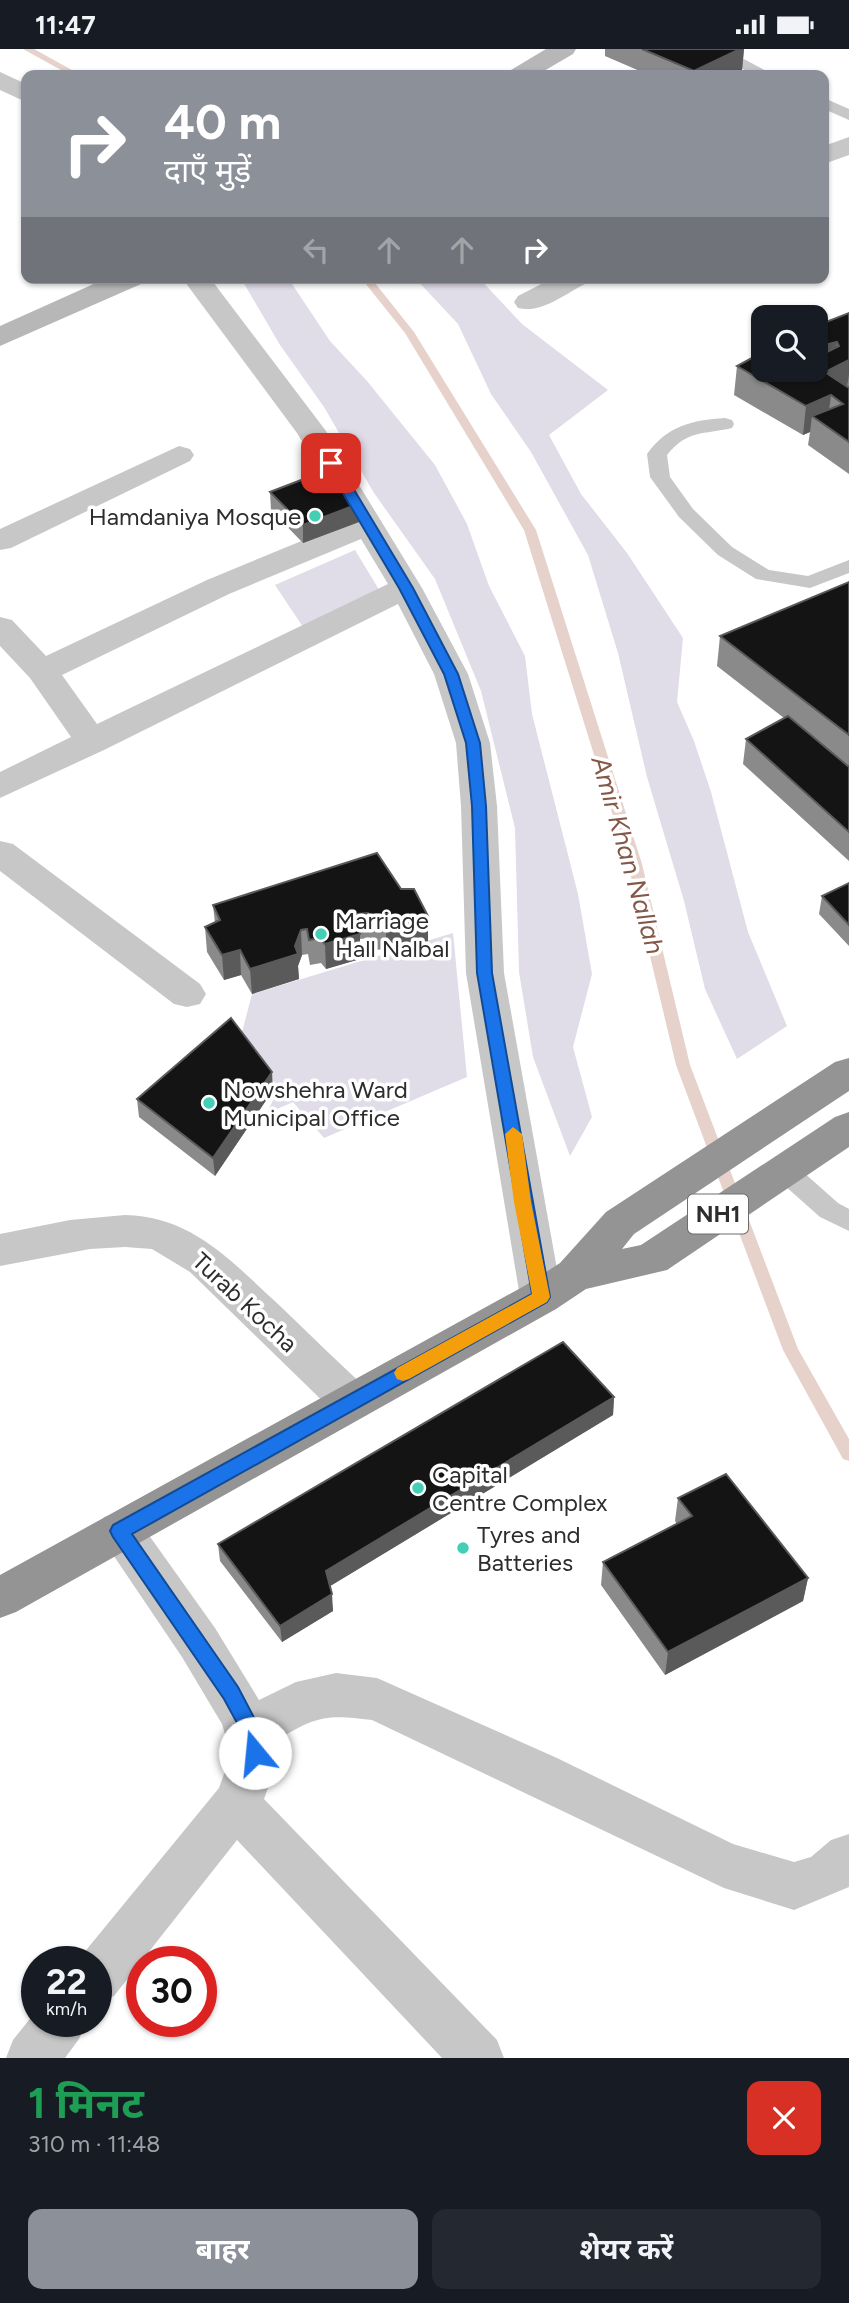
<!DOCTYPE html>
<html lang="hi">
<head>
<meta charset="utf-8">
<style>
	:root { --surface:#171b24; --page:#242831; --text:#f1f3f6; --muted:#9ea1a6; --accent:#8c9099 }
	body { margin:0; font-family:Figtree,"Noto Sans Devanagari",sans-serif; background:var(--page); color:var(--text); height:100vh; display:flex; flex-direction:column; font-size:26px; white-space:nowrap }
	* { box-sizing:border-box; margin:0 }
	p { font-size:23px; color:var(--muted) }
	.icon { flex:none; width:38px; height:38px; fill:none; stroke:currentColor; stroke-width:2; stroke-linecap:round; stroke-linejoin:round }
	.map { position:relative; height:2009px; overflow:hidden }
	.sheet { display:flex; flex-direction:column; background:var(--surface); flex:1 }
	.sheet>* { flex:none }
	.guide { position:absolute; left:21px; top:21px; width:808px; height:214px; border-radius:14px; box-shadow:0 2px 5px #0004; background:#8c9099; color:#fff; overflow:hidden }
	.fabs { position:absolute; left:751px; top:256px; display:grid; gap:14px }
	.fabs a { display:grid; place-items:center; width:77px; height:77px; border-radius:14px; background:var(--surface); box-shadow:0 2px 5px #0004; font-size:35px }
	.speed { position:absolute; left:21px; top:1897px; display:flex; gap:14px; font-size:35px; font-weight:700; text-align:center }
	.speed>* { display:grid; place-content:center; width:91px; height:91px; border-radius:50%; background:var(--surface); box-shadow:0 2px 5px #0004; line-height:1 }
	.speed small { font-size:18px; font-weight:400 }
	.speed .limit { border:10px solid #d22; background:#fff; color:#111 }
	.pin { position:absolute; display:grid; place-items:center; width:60px; height:60px; color:#fff; margin:-30px; border-radius:14px; box-shadow:0 4px 10px #0006 }
	.me { position:absolute; width:77px; margin:-38px; rotate:343deg; stroke-linejoin:round; filter:drop-shadow(0 0 5px #0008) }
	.turn { display:flex; align-items:center; gap:24px; height:147px; padding:0 28px; font-size:32px }
	.turn .icon { width:91px; height:91px; stroke-width:2.5 }
	.turn b { display:block; font-size:49px; line-height:60px }
	.lanes { display:flex; align-items:center; height:66px; padding:0 28px; background:#0003; justify-content:center; gap:35px; direction:ltr }
	.lanes .off { opacity:.35 }
	.round { display:grid; place-items:center; flex:none; width:74px; height:74px; border-radius:14px; background:var(--page) }
	.head { display:flex; align-items:center; justify-content:space-between; height:119px; padding:0 28px }
	h1 { font-size:42px; font-weight:700; line-height:52px; color:#1e9e55 }
	.primary-button { display:flex; gap:14px; margin-top:auto; padding:14px 28px }
	.primary-button a { flex:1; height:80px; border-radius:14px; background:var(--accent); color:#fff; font-size:28px; font-weight:700; line-height:80px; text-align:center }
	.primary-button a+a { background:var(--page); color:var(--text) }
	.status { display:flex; justify-content:space-between; align-items:center; height:49px; padding:0 35px; background:var(--surface); direction:ltr }
	.status svg { height:19px; fill:currentColor }
	.map>svg:first-child { display:block }
</style>
</head>
<body>
<div class="status"><b>11:47</b><svg viewBox="0 0 49 12"><path d="M0 12V9h3v3zM5 12V6h3v6zM10 12V3h3v9zM15 12V0h3v12zM26 1h20v11H26zM47 4h2v5h-2z"/></svg></div>
<div class="map">
<svg width="849" height="2009" viewBox="0 0 849 2009">
	<rect width="100%" height="100%" fill="#fff"/>
	<g fill="#e0dce8">
		<polygon points="247,229 288,229 330,292 367,332 435,416 467,475 489,537 525,607 532,665 578,845 592,925 573,998 592,1068 570,1107 533,1008 519,923 515,779 481,642 435,530 374,444 324,358 280,296 242,231"/>
		<polygon points="415,229 479,229 522,275 608,341 549,386 581,445 627,504 683,589 677,653 694,692 711,743 748,883 787,977 737,1010 705,940 684,852 647,728 618,604 588,506 531,403 491,345 458,275"/>
		<polygon points="355,501 381,544 303,578 275,536"/>
		<polygon points="453,884 467,1028 324,1089 293,1053 266,1065 279,1040 241,987 252,945"/>
	</g>
	<g fill="none" stroke-linecap="round" stroke-linejoin="round">
		<g fill="#e6d2ca" fill-rule="evenodd">
			<polygon points="23,0 34,0 81,26 70,26"/>
			<polygon points="361,229 371,229 414,283 536,481 642,815 690,1016 798,1300 849,1390 849,1412 843,1410 783,1301 676,1016 628,815 524,481 405,284"/>
		</g>
		<g fill="#c7c7c7" fill-rule="evenodd">
			<polygon points="705,0 725,0 774,26 754,26"/>
			<polygon points="824,49 849,60 849,71 824,60"/>
			<path d="M725,369L732,371L734,375L732,379C703,386 688,380 667,406L670,428L693,460L732,498L769,521L808,527L849,511V524L810,539L756,530L718,506L679,468L650,428L647,405C667,377 692,371 725,369Z"/>
			<polygon points="784,1111 793,1114 838,1154 849,1160 849,1182 820,1168 775,1128 771,1121 775,1114"/>
		</g>
		<g fill="#c7c7c7" fill-rule="evenodd">
			<polygon points="0,23 26,35 26,53 0,41"/>
			<polygon points="849,88 849,106 824,115 824,97"/>
			<path d="M182,229H210L326,382L422,539L468,625L490,694L497,757L504,924L562,1248L556,1260L541,1265L526,1260L520,1248L466,924L461,757L456,694L434,625L398,555L104,701L0,749V723L71,688L30,629L0,597V568L12,571L46,607L207,531L350,472L297,384ZM361,490L388,535L97,675L62,626L229,545Z"/>
			<path d="M553,229H589L585,235C565,245 541,265 518,259L514,253L518,247Z"/>
			<polygon points="179,397 190,400 194,406 190,412 11,499 0,501 0,480"/>
			<polygon points="0,792 13,795 200,935 206,945 200,955 187,958 174,955 0,822"/>
			<path d="M125,1166C192,1167 232,1213 278,1255C308,1284 337,1312 367,1340L374,1353L367,1366L352,1371L337,1366L190,1223L152,1200L125,1198L90,1200L0,1217V1185L70,1171Z"/>
			<path d="M120,1463L136,1468L215,1579L259,1651L296,1633L336,1624L377,1629L557,1709L733,1795L794,1813L811,1808L831,1791L849,1785V1838L794,1861L724,1839L372,1671C327,1665 315,1667 276,1692L278,1712L264,1750L497,1991L504,2009H442L237,1791L114,1947L96,1954V1913L78,1911L219,1739L231,1705L222,1675L182,1608L97,1482L104,1468Z"/>
			<polygon points="37,1961 37,1972 87,1972 79,1990 65,2009 6,2009 13,1991"/>
		</g>
		<g fill="#b7b7b7" fill-rule="evenodd">
			<polygon points="546,0 576,0 573,5 537,26 508,26 511,21"/>
			<polygon points="107,229 145,229 141,235 0,297 0,277"/>
		</g>
		<polygon fill="#949494" fill-rule="evenodd" points="849,1009 849,1042 634,1185 622,1200 641,1196 835,1068 849,1063 849,1098 667,1221 586,1240 556,1260 16,1563 0,1569 0,1526 526,1236 560,1214 606,1163 835,1013"/>
	</g>
	<g fill="#8a8a8a">
		<polygon points="605,0 744,0 742,21 730,26 649,26 605,7"/>
		<polygon points="849,264 849,425 808,396 810,383 803,386 734,346 737,317 816,320 816,277"/>
		<polygon points="270,443 359,473 303,494 271,461"/>
		<polygon points="849,533 849,812 743,715 746,690 784,669 717,617 720,587"/>
		<polygon points="377,804 428,892 386,904 384,900 376,901 369,889 360,890 360,910 326,920 321,914 310,916 308,905 302,906 298,917 299,930 252,945 241,926 224,931 207,903 205,878 215,874 213,856"/>
		<polygon points="849,834 849,897 819,865 822,847"/>
		<polygon points="273,1041 215,1127 139,1068 137,1050"/>
		<polygon points="614,1348 613,1366 330,1537 333,1562 282,1593 220,1512 218,1495"/>
		<polygon points="678,1449 808,1529 803,1552 665,1626 601,1536 603,1513 677,1475 675,1472"/>
	</g>
	<g fill="#5a5a5a">
		<polygon points="740,0 744,0 742,21 730,26 694,26 694,22"/>
		<polygon points="837,293 834,318 849,311 849,325 847,338 831,347 827,375 812,367 810,383 803,386 806,357 816,320 816,298"/>
		<polygon points="358,455 359,473 303,494 303,476"/>
		<polygon points="428,867 428,892 386,904 386,879"/>
		<polygon points="301,881 302,906 298,917 299,930 252,945 250,920"/>
		<polygon points="360,885 360,910 326,920 325,895"/>
		<polygon points="240,901 241,926 224,931 222,906"/>
		<polygon points="272,1023 273,1041 215,1127 213,1109"/>
		<polygon points="614,1348 613,1366 327,1539 326,1522"/>
		<polygon points="808,1529 803,1552 665,1626 668,1603"/>
		<polygon points="332,1545 333,1562 282,1593 280,1577"/>
	</g>
	<g fill="#141414" stroke="#5a5a5a" stroke-width="2">
		<polygon points="642,0 740,0 694,22"/>
		<polygon points="849,264 849,311 825,323 849,339 849,393 812,367 843,355 831,346 806,357 737,317 763,303 763,320 816,320 816,307 817,308 839,297 837,293 816,298 816,277"/>
		<polygon points="330,420 358,455 303,476 270,443"/>
		<polygon points="849,533 849,686 720,587"/>
		<polygon points="788,667 849,718 849,783 746,690"/>
		<polygon points="377,804 401,840 414,840 428,867 386,879 383,875 375,876 368,864 358,865 360,885 325,895 320,889 309,891 307,880 301,881 295,897 298,905 250,920 240,901 222,906 205,878 220,871 213,856"/>
		<polygon points="849,834 849,876 822,847"/>
		<polygon points="231,969 272,1023 213,1109 137,1050"/>
		<polygon points="563,1293 614,1348 326,1522 332,1545 280,1577 218,1495"/>
		<polygon points="726,1425 808,1529 668,1603 603,1513 692,1467 678,1449"/>
	</g>
	<polygon fill="#1a73e8" stroke="#114b97" stroke-width="2" points="331,410 338,414 413,539 458,625 480,694 486,757 492,924 550,1248 547,1253 132,1485 238,1638 261,1682 265,1704 262,1710 255,1713 248,1710 242,1683 224,1650 113,1488 110,1482 113,1476 532,1245 477,924 472,757 466,694 444,625 399,539 325,414"/>
	<polygon fill="#f59e0b" points="513,1078 522,1085 531,1153 550,1248 547,1253 409,1330 403,1332 397,1330 394,1324 397,1319 532,1245 514,1153 505,1085"/>
	<g fill="#44ceb6" stroke="#fff" stroke-width="2.5">
		<circle cx="315" cy="467" r="7"/>
		<circle cx="321" cy="885" r="7"/>
		<circle cx="209" cy="1054" r="7"/>
		<circle cx="418" cy="1439" r="7"/>
		<circle cx="463" cy="1499" r="7"/>
	</g>
	<g text-anchor="middle" dominant-baseline="central" stroke-width="7" stroke-linejoin="round" paint-order="stroke">
		<rect fill="#fff" stroke="#6c6c6c" stroke-width="2" x="688" y="1145.5" width="60" height="39" rx="5"/>
		<g font-size="23" font-weight="bold" fill="#2d2d2d">
			<text x="718" y="1165">NH1</text>
		</g>
		<g font-size="24" fill="#2d2d2d" stroke="#fff" text-anchor="start">
			<text x="301" y="467" text-anchor="end">Hamdaniya Mosque</text>
			<text x="335" y="871">Marriage<tspan x="335" dy="28">Hall Nalbal</tspan></text>
			<text x="223" y="1040">Nowshehra Ward<tspan x="223" dy="28">Municipal Office</tspan></text>
			<text x="432" y="1425">Capital<tspan x="432" dy="28">Centre Complex</tspan></text>
			<text x="477" y="1485">Tyres and<tspan x="477" dy="28">Batteries</tspan></text>
		</g>
		<g font-size="24" fill="#2d2d2d" stroke="#fff">
			<text transform="translate(245 1253) rotate(43)">Turab Kocha</text>
		</g>
		<g font-size="26" font-style="italic" fill="#845746" stroke="#fff">
			<text transform="translate(628 806) rotate(74)">Amir Khan Nallah</text>
		</g>
	</g>
</svg>
<div class="fabs">
<a><svg class="icon" aria-label="search" viewBox="0 0 24 24"><circle cx="10" cy="10" r="6"/><path d="M15 15l6 6"/></svg></a>
</div>
<div class="speed"><div>22<small>km/h</small></div><div class="limit">30</div></div>
<div class="pin" style="left:331px;top:414px;background:#d93025"><svg class="icon" aria-label="arrive" viewBox="0 0 24 24"><path d="M6 21V4h12l-3 4 3 4H6"/></svg></div>
<svg class="me" style="left:255px;top:1704px" viewBox="-20 -20 40 40"><circle r="19" fill="#fff"/><path d="M0-13L10 11 0 6-10 11z" fill="#1a73e8"/></svg>
<div class="guide">
<div class="turn"><svg class="icon" aria-label="right" viewBox="0 0 24 24"><path d="M7 20v-9h11M14 6l5 5-5 5"/></svg><div><b>40 m</b>दाएँ मुड़ें</div></div>
<div class="lanes"><svg class="icon off" aria-label="left" viewBox="0 0 24 24"><path d="M17 20v-9H6M10 6l-5 5 5 5"/></svg><svg class="icon off" aria-label="ahead" viewBox="0 0 24 24"><path d="M12 20V5M6 11l6-6 6 6"/></svg><svg class="icon off" aria-label="ahead" viewBox="0 0 24 24"><path d="M12 20V5M6 11l6-6 6 6"/></svg><svg class="icon" aria-label="right" viewBox="0 0 24 24"><path d="M7 20v-9h11M14 6l5 5-5 5"/></svg></div>
</div>
</div>
<section class="sheet">
<div class="head"><div><h1>1 मिनट</h1><p>310 m · 11:48</p></div><a class="round" style="background:#d93025;color:#fff"><svg class="icon" aria-label="close" viewBox="0 0 24 24"><path d="M6 6l12 12M18 6L6 18"/></svg></a></div>
<div class="primary-button"><a>बाहर</a><a>शेयर करें</a></div>
</section>
</body>
</html>
